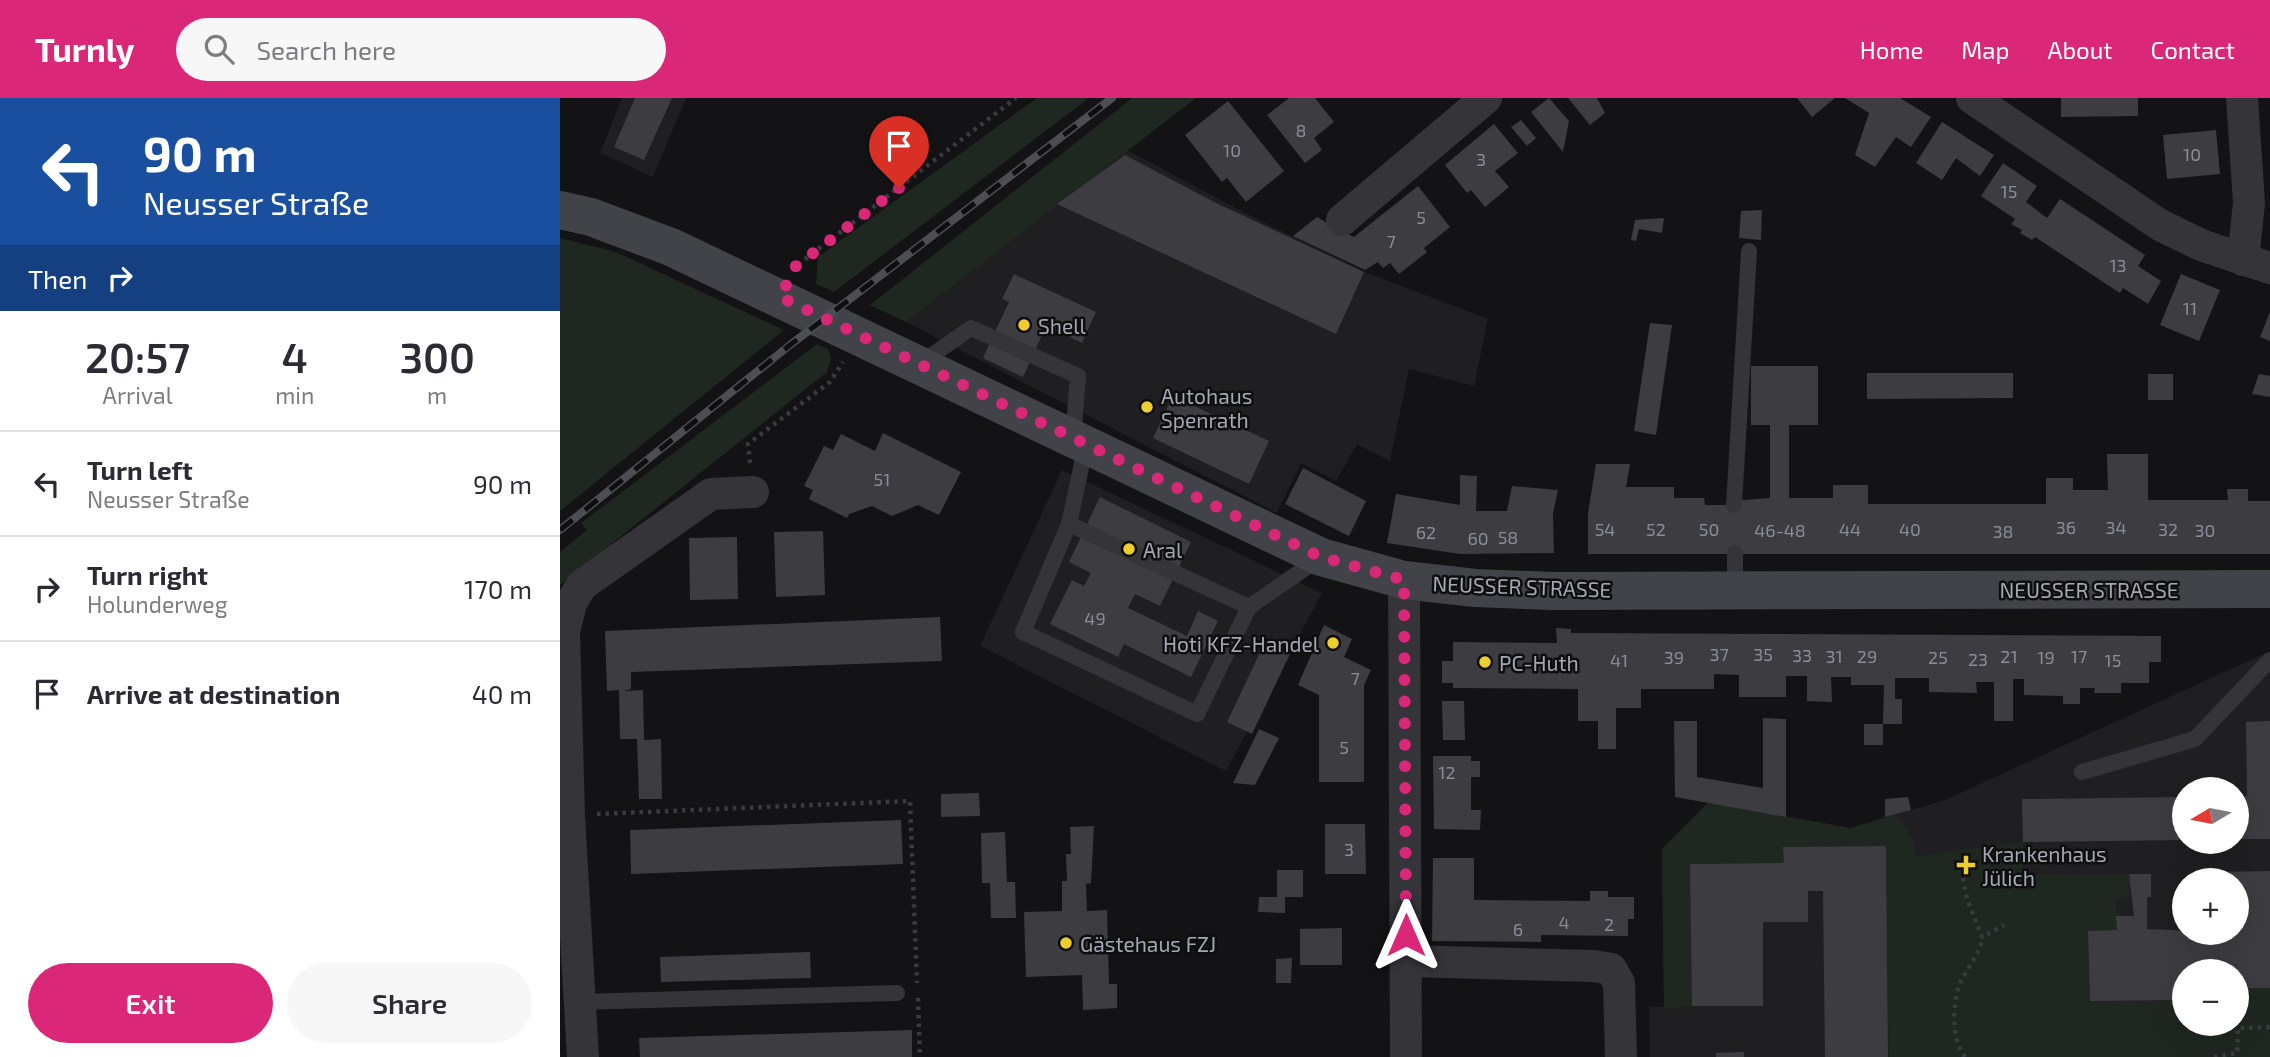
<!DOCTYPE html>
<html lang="en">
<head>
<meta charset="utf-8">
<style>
	:root { --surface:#fff; --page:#f7f7f7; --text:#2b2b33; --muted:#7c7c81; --line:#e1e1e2; --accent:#db2777 }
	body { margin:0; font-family:"Exo 2",sans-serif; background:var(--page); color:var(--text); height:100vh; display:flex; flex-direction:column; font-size:26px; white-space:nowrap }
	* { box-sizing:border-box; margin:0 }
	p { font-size:23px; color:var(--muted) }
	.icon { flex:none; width:38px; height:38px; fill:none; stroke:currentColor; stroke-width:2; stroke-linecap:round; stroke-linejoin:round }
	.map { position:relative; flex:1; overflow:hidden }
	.drawer { display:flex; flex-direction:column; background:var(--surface); width:560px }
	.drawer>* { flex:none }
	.guide { background:#1a4fa0; color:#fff; overflow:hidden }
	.needle { width:46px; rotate:260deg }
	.tools { position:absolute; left:1612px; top:679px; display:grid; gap:14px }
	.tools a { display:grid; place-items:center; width:77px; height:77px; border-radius:50%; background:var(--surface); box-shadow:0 7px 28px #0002; font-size:35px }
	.pin { position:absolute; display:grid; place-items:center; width:60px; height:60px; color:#fff; margin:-72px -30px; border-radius:50% 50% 50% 0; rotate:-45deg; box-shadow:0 0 7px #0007 }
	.pin .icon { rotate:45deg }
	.me { position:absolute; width:77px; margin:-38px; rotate:0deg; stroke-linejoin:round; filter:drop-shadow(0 0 5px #0008) }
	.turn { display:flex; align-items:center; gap:24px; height:147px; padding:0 28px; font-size:32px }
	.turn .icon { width:91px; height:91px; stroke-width:2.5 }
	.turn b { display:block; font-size:49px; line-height:60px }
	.then { display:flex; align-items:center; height:66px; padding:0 28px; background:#0003; gap:14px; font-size:26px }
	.eta { display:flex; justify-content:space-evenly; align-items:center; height:119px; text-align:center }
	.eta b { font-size:42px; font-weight:600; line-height:49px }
	.primary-button { display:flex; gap:14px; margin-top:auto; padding:14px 28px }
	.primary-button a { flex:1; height:80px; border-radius:42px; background:var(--accent); color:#fff; font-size:28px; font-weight:600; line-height:80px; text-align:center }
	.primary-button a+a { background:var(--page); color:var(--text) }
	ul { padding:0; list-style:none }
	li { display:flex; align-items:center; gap:21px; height:105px; padding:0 28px; border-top:2px solid var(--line) }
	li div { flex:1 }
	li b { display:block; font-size:26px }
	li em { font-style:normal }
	header { display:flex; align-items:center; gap:42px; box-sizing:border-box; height:98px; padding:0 35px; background:var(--accent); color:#fff }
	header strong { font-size:33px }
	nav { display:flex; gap:38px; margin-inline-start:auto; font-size:24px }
	.search { width:490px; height:63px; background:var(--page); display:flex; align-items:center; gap:18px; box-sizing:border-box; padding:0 24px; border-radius:38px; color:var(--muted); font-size:26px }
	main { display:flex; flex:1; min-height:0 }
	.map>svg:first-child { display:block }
</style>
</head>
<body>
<header>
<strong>Turnly</strong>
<div class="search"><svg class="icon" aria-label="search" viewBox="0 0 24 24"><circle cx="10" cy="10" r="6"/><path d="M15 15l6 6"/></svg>Search here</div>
<nav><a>Home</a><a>Map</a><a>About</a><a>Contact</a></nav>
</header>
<main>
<section class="drawer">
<div class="guide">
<div class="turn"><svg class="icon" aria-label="left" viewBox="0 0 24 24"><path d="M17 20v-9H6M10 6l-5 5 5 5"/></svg><div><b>90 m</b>Neusser Straße</div></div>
<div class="then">Then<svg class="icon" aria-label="right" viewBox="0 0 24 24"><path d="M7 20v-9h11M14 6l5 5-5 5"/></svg></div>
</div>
<div class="eta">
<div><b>20:57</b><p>Arrival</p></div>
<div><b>4</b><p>min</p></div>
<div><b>300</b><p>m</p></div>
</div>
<ul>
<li><svg class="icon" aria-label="left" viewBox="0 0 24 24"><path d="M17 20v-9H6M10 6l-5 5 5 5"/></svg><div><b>Turn left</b><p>Neusser Straße</p></div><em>90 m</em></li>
<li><svg class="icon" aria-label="right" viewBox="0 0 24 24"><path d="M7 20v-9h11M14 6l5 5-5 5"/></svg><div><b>Turn right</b><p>Holunderweg</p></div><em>170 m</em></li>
<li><svg class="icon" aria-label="arrive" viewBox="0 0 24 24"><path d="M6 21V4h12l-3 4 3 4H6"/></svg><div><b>Arrive at destination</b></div><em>40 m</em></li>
</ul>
<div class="primary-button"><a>Exit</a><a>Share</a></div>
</section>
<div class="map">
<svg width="1710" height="959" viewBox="0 0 1710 959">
	<rect width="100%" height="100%" fill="#131214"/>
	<g fill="#1f1f21" fill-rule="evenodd">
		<polygon points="62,0 126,0 93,79 40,55"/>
		<polygon points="567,52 683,114 805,174 928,221 914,288 849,271 830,363 797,346 776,383 741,365 717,415 346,224"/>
		<polygon points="502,372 762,495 666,673 420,548"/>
		<path d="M1710,553V959H1090L1089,908L1104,909L1102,751L1148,705L1291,730L1385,702ZM1624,691H1676V744H1624ZM1624,782H1676V835H1624ZM1624,873H1676V926H1624Z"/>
	</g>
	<g fill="#1f2721">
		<polygon points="477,0 529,0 274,194 256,186 258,159"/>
		<polygon points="572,0 636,0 346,224 310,207"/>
		<polygon points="0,140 56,154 224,232 0,413"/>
		<polygon points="257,246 268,251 271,261 267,274 0,487 0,454 27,432 21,425"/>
		<polygon points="1148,705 1291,730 1336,716 1353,742 1356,758 1463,744 1463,776 1569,776 1570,799 1556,800 1557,832 1528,833 1530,903 1624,902 1624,926 1676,926 1677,890 1710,890 1710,959 1329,959 1326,748 1224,749 1224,765 1131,766 1132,908 1104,910 1102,751"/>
	</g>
	<g fill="#3d3c41">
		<polygon points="75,0 112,0 84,62 54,49"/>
		<polygon points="729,0 755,0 774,24 754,40 762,52 745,65 707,17"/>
		<polygon points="989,0 1009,23 1003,54 971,14"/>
		<polygon points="1008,0 1037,0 1045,15 1030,27"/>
		<polygon points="1237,0 1275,0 1252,19"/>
		<polygon points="1285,0 1340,0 1371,19 1351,49 1336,39 1315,69 1295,57 1309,15"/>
		<polygon points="1501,0 1578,0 1578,18 1501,19"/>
		<polygon points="668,3 724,73 686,104 667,80 662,84 625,37"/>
		<polygon points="961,22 976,40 967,48 951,29"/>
		<polygon points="1382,24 1434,57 1420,78 1396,60 1382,82 1356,65"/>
		<polygon points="934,26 958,55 935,73 949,89 925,109 911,92 907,95 885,67"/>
		<polygon points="1656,32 1660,76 1607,81 1603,37"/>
		<polygon points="565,57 654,104 804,174 776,236 497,106"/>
		<polygon points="1443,65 1477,88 1466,104 1487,120 1500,101 1585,157 1578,168 1601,183 1588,206 1563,190 1560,195 1475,139 1472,142 1460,135 1462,132 1451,126 1455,121 1421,98"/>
		<polygon points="858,88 890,129 864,150 867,154 839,176 830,165 823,170 818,164 805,172 733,138 757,119 781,133 774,139 782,133 794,139"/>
		<polygon points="1202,112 1201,142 1179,140 1181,113"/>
		<polygon points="1104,120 1102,135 1079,131 1076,143 1071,142 1075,122"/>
		<polygon points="454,176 536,214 522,245 486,228 463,279 423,260 449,204 442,201"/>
		<polygon points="1621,176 1660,192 1639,243 1600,227"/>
		<polygon points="1710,214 1710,243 1700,239"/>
		<polygon points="1090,225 1112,227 1096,337 1074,333"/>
		<polygon points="1191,268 1258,268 1258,327 1229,327 1229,400 1273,400 1273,387 1308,387 1308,406 1486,406 1486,380 1513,380 1513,392 1548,392 1547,356 1588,356 1588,402 1668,402 1667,391 1688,391 1688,403 1710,403 1710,456 1028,456 1028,415 1036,366 1070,366 1066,389 1114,389 1114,400 1144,400 1145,407 1174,407 1183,402 1210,400 1210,327 1191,327"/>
		<polygon points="1307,275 1453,275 1453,300 1307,301"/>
		<rect x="1588" y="276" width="25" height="26"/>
		<polygon points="1699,276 1710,278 1710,299 1692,296"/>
		<polygon points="613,298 709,343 689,386 593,340"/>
		<polygon points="323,335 401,374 379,417 358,407 332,418 312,408 289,416 287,420 249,401 253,392 244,388 264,348 273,352 281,336 315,353"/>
		<polygon points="743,370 806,403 789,438 725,406"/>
		<polygon points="900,377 917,378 916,413 947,413 952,388 998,392 993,415 994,455 900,456 827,445 836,396 900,407"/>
		<polygon points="540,399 631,444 600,508 575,496 568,510 627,538 638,513 658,523 631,579 564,546 558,559 490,526 512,482 524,488 531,475 509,464"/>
		<polygon points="263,433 265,497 216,499 214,434"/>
		<polygon points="177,439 178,501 130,502 129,440"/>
		<polygon points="380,519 382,563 71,574 71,591 63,593 83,592 84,642 101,641 102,701 79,701 77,641 60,641 59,592 47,593 45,533"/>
		<polygon points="764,527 792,541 784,559 811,572 804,587 804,684 759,684 759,597 738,587"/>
		<polygon points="996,530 1011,531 1011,535 1601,538 1601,564 1589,564 1589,585 1561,585 1561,595 1534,595 1535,590 1520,590 1520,606 1503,606 1503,598 1464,597 1464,581 1453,581 1453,623 1434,623 1434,584 1416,584 1417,595 1369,594 1369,580 1335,580 1335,601 1342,601 1342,626 1323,626 1324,587 1291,587 1291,579 1271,579 1272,604 1247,603 1247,578 1226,578 1226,599 1179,599 1179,577 1154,576 1154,591 1081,591 1081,610 1056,610 1056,651 1038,651 1038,623 1018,623 1018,591 893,590 893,585 882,585 882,563 893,563 893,544 997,545"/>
		<polygon points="705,544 730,556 692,636 667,624"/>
		<polygon points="882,603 904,603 905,642 883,642"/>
		<polygon points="1203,620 1226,621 1226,719 1115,699 1114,623 1137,623 1137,679 1203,690"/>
		<polygon points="1710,623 1710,741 1676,741 1676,698 1687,698 1686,624"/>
		<rect x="1304" y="626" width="19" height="21"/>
		<polygon points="699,631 719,640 695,687 673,685"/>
		<polygon points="873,658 911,658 911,663 920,663 920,679 911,679 911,712 921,712 920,732 874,731"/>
		<polygon points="419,695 420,718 381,719 381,696"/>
		<polygon points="1348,699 1351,712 1325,719 1325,701"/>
		<polygon points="1624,699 1624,742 1463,744 1462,701"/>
		<polygon points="341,722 343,766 71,776 70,732"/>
		<polygon points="765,726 805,726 806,776 765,776"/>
		<polygon points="534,728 531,785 526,786 527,813 547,812 549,886 557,886 557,910 523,912 522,877 466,879 464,814 502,813 502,783 507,783 506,756 511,756 510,729"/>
		<polygon points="445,734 447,784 455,784 456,820 431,820 430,785 422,785 421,735"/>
		<polygon points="1326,748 1328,959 1265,959 1263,793 1248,793 1248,824 1203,824 1203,908 1132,908 1130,766 1224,765 1223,749"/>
		<polygon points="873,760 914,760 914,802 1030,803 1030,793 1048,793 1048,799 1074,799 1074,821 1068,821 1068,838 981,837 981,844 872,843"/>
		<polygon points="717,772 743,772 743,799 725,799 725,815 698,814 699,799 717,799"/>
		<polygon points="1710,773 1710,890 1676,890 1676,873 1624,873 1624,902 1530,903 1528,833 1557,832 1556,818 1574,818 1569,776 1591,776 1591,799 1587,799 1587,831 1676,835 1676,782 1654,782 1654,774"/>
		<polygon points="782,830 782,867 740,867 740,831"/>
		<polygon points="250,854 251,880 101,884 100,859"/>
		<polygon points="732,860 731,885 716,885 716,861"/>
		<polygon points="352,932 352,959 80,959 79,940"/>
		<polygon points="1184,954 1184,959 1156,959 1156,955"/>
	</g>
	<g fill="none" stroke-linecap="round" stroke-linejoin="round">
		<g stroke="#3a3a40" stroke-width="4.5" stroke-dasharray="3.5 5" stroke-linecap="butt">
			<polyline points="233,173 236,168 456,0"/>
			<polyline points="190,365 188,346 270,284 283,264"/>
			<polyline points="37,716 350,703 357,885"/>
			<polyline points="1403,780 1407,801 1422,839 1444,827"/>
			<polyline points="358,900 360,959"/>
			<path d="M1405,959C1392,942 1392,910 1399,889C1404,872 1421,857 1422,839"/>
			<polyline points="1654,959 1677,955 1678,930 1710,929"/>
		</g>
		<g stroke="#343439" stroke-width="16">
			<polyline points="361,265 411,230 518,278 513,340"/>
			<polyline points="526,347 509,426 463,534 637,616 689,509 760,460"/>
			<polyline points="1174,407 1189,153"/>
			<polyline points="509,426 689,509"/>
			<polyline points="1175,455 1175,491"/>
			<polyline points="1522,674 1635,641 1710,562"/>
			<polyline points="19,904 337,895"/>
		</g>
		<g stroke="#343439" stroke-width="32">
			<polyline points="1412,0 1600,127 1641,147 1710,170"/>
			<polyline points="1682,0 1689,105 1683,162"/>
			<polyline points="782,122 926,0"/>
			<polyline points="844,482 846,959"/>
			<polyline points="846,863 1034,868 1051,871 1059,885 1061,959"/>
			<polyline points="23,959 9,718 4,534 11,505 22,487 151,396 193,394"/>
		</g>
		<polyline stroke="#424249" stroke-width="38" points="0,112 31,119 111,149 761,459 844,482 915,490 993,493 1710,491"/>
		<g stroke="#4d4d54" stroke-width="8">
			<polyline id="rail" points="0,432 230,247 552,0"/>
		</g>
		<use href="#rail" stroke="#0e0e0f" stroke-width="5" stroke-dasharray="16" stroke-linecap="butt"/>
	</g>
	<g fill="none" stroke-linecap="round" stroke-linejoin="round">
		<polyline stroke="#db2777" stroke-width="12" stroke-dasharray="0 21.6" points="339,90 236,168 220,199 761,459 844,482 846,837"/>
	</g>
	<g fill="#f0cd2f" stroke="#0e0e0f" stroke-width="2.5">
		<circle cx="464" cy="227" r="7"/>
		<circle cx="587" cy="309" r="7"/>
		<circle cx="569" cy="451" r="7"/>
		<circle cx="773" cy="545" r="7"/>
		<circle cx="925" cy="564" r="7"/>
		<path d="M1402.5 756.5h7v7h7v7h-7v7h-7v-7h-7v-7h7z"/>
		<circle cx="506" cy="845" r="7"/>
	</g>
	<g text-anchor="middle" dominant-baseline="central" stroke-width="5" stroke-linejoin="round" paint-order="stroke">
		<g font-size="18" fill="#8a8c97">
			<text x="741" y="32">8</text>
			<text x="672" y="52">10</text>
			<text x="1632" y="56">10</text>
			<text x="921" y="61">3</text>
			<text x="1449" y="93">15</text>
			<text x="861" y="119">5</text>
			<text x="831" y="143">7</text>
			<text x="1558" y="167">13</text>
			<text x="1630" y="210">11</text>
			<text x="322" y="381">51</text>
			<text x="1506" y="429">36</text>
			<text x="1556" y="429">34</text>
			<text x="1045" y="431">54</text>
			<text x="1096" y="431">52</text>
			<text x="1149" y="431">50</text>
			<text x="1290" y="431">44</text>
			<text x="1350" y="431">40</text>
			<text x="1608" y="431">32</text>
			<text x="1220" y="432">46-48</text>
			<text x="1645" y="432">30</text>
			<text x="1443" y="433">38</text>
			<text x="866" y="434">62</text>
			<text x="948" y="439">58</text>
			<text x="918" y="440">60</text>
			<text x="535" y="520">49</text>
			<text x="1159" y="556">37</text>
			<text x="1203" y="556">35</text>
			<text x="1242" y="557">33</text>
			<text x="1274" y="558">31</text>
			<text x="1307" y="558">29</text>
			<text x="1449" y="558">21</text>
			<text x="1519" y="558">17</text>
			<text x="1114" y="559">39</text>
			<text x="1378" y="559">25</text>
			<text x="1486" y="559">19</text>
			<text x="1418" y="561">23</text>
			<text x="1059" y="562">41</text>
			<text x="1553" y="562">15</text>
			<text x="795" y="580">7</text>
			<text x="784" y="649">5</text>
			<text x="887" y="674">12</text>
			<text x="789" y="751">3</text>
			<text x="1004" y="824">4</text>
			<text x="1049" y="826">2</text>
			<text x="958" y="831">6</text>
		</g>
		<g font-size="21" fill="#a4a7b4" stroke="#0e0e0f" text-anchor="start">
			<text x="478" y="227">Shell</text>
			<text x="601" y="297">Autohaus<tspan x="601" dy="24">Spenrath</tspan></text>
			<text x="583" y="451">Aral</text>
			<text x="759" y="545" text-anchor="end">Hoti KFZ-Handel</text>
			<text x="939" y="564">PC-Huth</text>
			<text x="1422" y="755">Krankenhaus<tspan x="1422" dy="24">Jülich</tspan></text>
			<text x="520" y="845">Gästehaus FZJ</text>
		</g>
		<g font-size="21" fill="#a4a7b4" stroke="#0e0e0f">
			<text transform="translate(962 488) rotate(2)">NEUSSER STRASSE</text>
			<text x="1529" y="491">NEUSSER STRASSE</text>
		</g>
	</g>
</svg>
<div class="tools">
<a><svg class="needle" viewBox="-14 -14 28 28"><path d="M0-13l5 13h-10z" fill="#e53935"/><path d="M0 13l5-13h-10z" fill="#7c7c81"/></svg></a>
<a>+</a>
<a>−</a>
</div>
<div class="pin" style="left:339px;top:90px;background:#d93025"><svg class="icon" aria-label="arrive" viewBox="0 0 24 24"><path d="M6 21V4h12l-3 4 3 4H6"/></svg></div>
<svg class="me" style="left:846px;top:837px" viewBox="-20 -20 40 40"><path d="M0-17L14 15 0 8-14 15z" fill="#db2777" stroke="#fff" stroke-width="4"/></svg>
</div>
</main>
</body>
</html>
